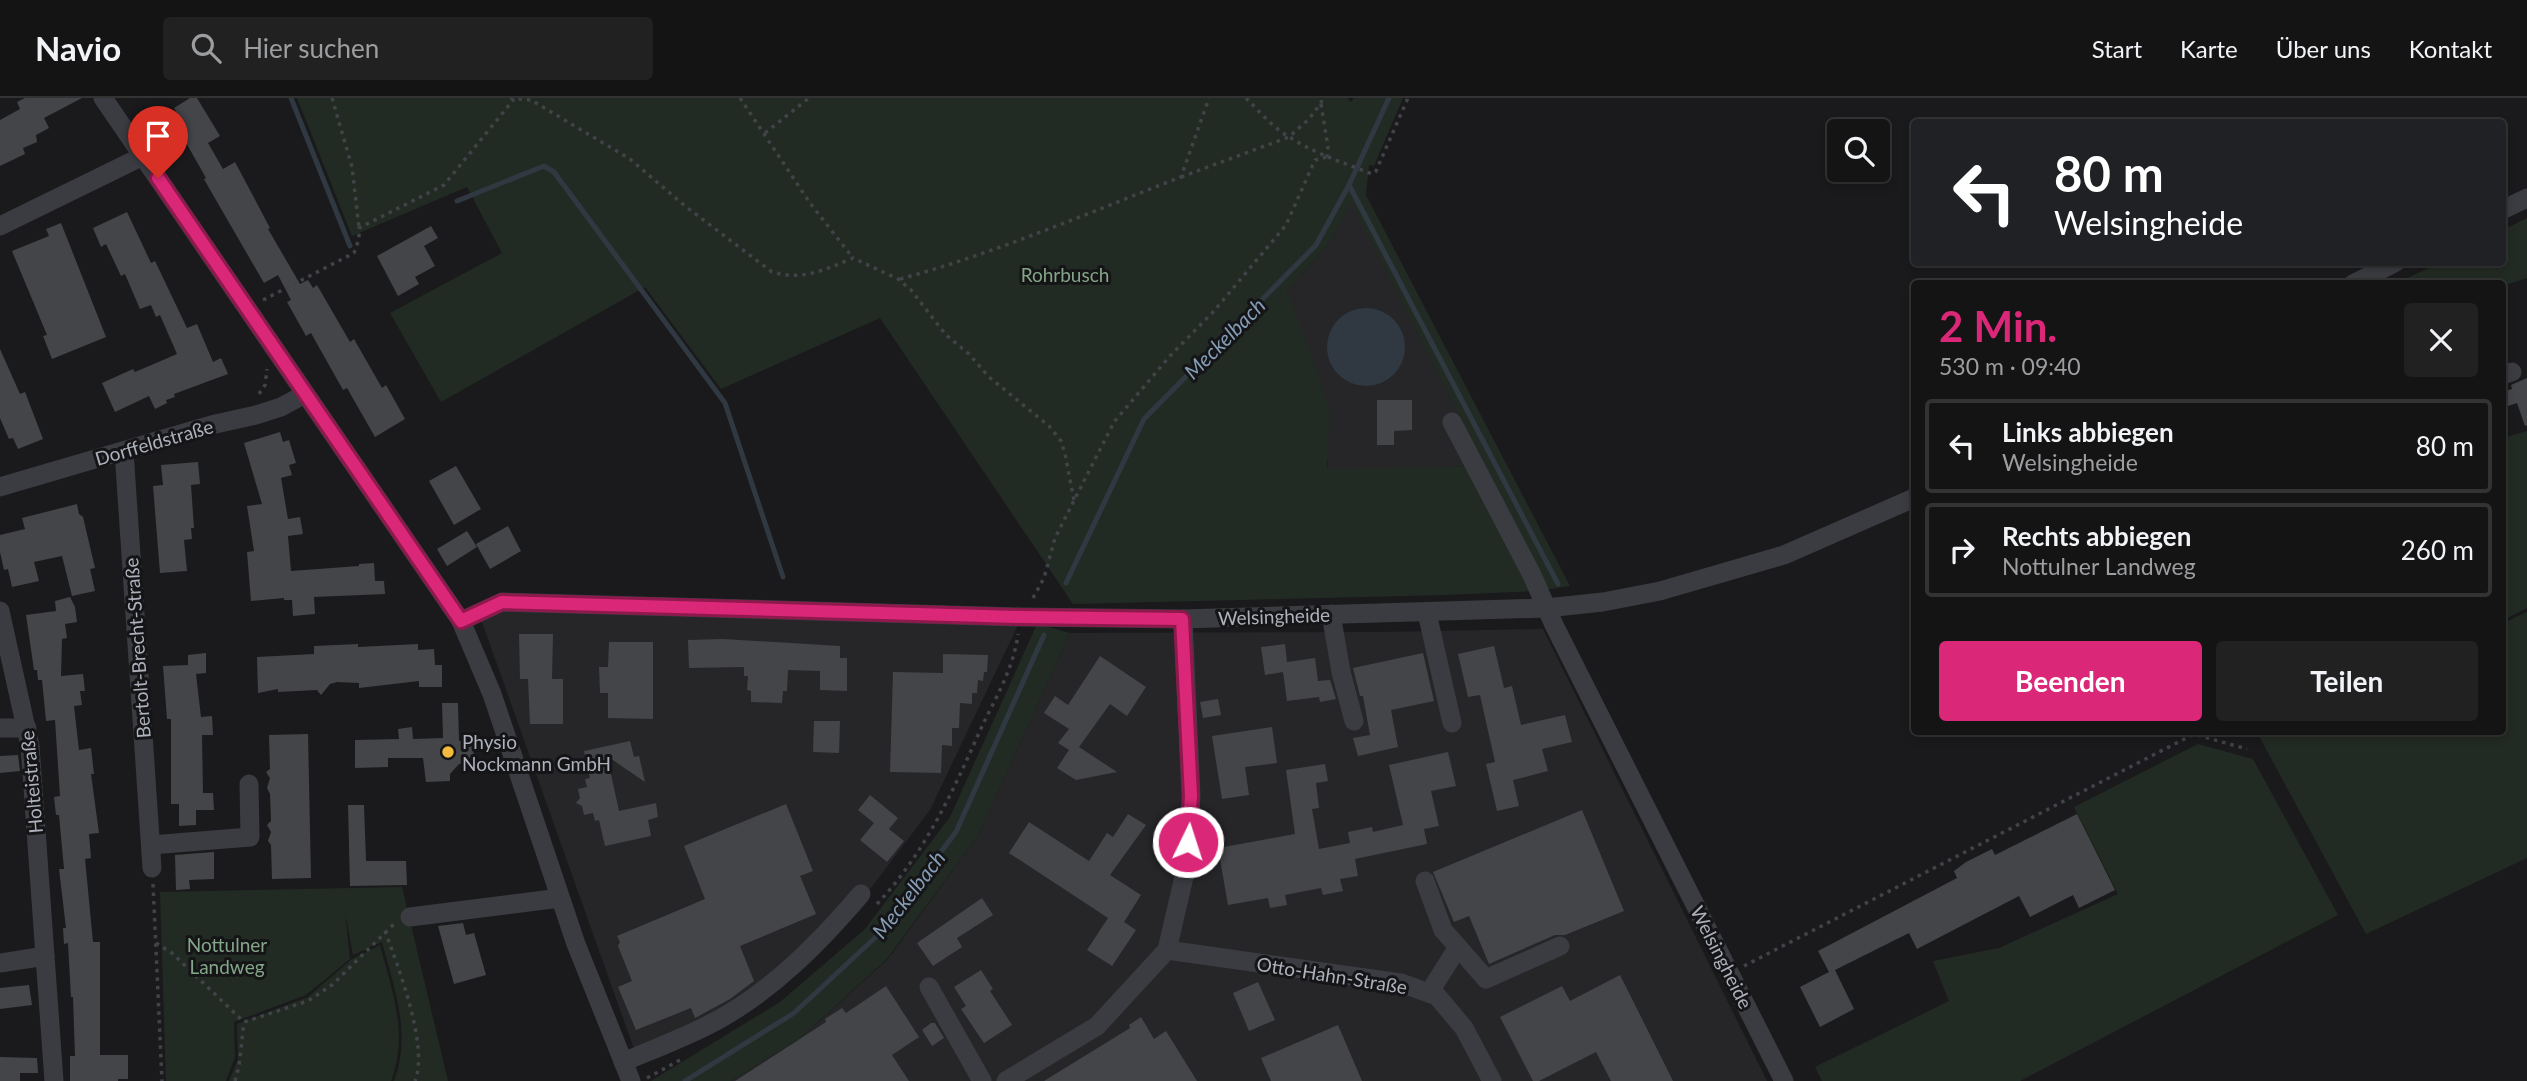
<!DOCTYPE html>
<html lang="de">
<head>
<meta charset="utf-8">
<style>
	:root { --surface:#141415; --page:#212122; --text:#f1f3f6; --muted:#9d9ea0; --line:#333334; --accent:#db2777 }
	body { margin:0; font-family:Lato,sans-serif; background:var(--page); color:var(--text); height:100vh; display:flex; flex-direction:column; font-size:26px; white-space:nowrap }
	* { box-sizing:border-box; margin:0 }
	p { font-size:23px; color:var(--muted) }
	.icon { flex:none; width:38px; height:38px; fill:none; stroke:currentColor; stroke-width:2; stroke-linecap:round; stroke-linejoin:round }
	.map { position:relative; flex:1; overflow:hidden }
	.drawer { position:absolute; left:1911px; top:182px; width:595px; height:455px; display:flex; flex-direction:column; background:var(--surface); border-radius:7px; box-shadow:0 4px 10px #0003,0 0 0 2px var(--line) }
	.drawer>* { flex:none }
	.hud { position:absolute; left:1911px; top:21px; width:595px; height:147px; border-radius:7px; box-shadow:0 4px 10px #0003,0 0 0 2px var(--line); background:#202124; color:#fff; overflow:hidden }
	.buttons { position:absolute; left:1827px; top:21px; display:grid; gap:14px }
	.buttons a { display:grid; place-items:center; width:63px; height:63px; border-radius:7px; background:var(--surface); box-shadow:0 4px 10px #0003,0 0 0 2px var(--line); font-size:35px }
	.pin { position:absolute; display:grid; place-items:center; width:60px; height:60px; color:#fff; margin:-72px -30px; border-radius:50% 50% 50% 0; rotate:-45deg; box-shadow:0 0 7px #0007 }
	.pin .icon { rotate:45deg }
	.me { position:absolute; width:77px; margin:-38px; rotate:4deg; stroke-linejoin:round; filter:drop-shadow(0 0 5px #0008) }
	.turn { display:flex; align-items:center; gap:24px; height:147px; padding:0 28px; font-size:32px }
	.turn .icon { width:91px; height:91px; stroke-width:2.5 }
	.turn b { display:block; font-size:49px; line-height:60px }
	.round { display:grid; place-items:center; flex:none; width:74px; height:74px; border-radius:7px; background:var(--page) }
	.head { display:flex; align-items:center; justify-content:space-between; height:119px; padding:0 28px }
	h1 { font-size:42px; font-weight:700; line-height:52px; color:var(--accent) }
	.cta { display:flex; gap:14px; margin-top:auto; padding:14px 28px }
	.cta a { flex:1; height:80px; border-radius:7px; background:var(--accent); color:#fff; font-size:28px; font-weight:700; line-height:80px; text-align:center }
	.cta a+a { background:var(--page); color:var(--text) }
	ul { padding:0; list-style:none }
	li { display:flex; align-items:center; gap:21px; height:94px; margin:0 14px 10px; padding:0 14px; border:4px solid var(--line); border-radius:7px }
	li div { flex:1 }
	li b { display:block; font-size:26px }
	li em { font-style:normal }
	header { display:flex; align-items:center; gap:42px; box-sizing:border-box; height:98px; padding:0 35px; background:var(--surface); border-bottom:2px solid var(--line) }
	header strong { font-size:33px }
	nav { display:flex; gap:38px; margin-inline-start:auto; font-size:24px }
	.search { width:490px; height:63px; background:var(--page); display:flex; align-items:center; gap:18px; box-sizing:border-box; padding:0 24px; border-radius:7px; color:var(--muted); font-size:26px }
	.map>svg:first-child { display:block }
</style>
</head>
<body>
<header>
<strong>Navio</strong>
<div class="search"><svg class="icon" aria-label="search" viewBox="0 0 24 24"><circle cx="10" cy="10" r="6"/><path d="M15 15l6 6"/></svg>Hier suchen</div>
<nav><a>Start</a><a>Karte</a><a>Über uns</a><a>Kontakt</a></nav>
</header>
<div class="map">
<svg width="2527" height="983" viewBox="0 0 2527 983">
	<rect width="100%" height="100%" fill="#1a1a1c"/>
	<g fill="#262629">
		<polygon points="1352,104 1485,368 1327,372 1328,364 1287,193 1328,147"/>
		<polygon points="477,510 1018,527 930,712 852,815 769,888 639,965"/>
		<polygon points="1543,531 1767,983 731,983 799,941 888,861 978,738 1070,535 1381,534"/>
	</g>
	<g fill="#222b23" fill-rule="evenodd">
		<path d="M297,0H1347L1351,4L1354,0H1403L1374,68L1369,67L1366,97L1570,488L1538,493L1446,497L1073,506L880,220L721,291L645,189L441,304L390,215L502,155L467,89L352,138ZM1352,105L1485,368L1327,371L1330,313L1309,249L1287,193L1328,147Z"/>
		<polygon points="2527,120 2527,180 2503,188 2502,186 2397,185 2439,165 2502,164 2503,132"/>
		<polygon points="2527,333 2527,510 2503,522 2503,340"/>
		<polygon points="2527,514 2527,760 2366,836 2259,638 2268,634 2502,634 2503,525"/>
		<polygon points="1037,526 1070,535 978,738 887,861 799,941 731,983 651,983 780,904 865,831 950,719"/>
		<polygon points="2198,646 2253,661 2338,817 2020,983 1822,983 1815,969 1949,903 1933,863 1999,850 2118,796 2074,709"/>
		<path d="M402,789L448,983H394C412,936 394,890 382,844L353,857L345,814L350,861L306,897L234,924L235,959L226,983H166L160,794Z"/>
		<path d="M380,847C392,894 409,935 391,983H229L238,961L237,926L308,899L352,861Z"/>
	</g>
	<circle fill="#303941" cx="1366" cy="249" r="39"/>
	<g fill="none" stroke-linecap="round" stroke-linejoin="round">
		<g stroke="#303941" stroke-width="5">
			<polyline points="291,0 350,148"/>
			<polyline points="1349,87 1558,486"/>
			<polyline points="457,103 544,68 554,74 725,305 783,479"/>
			<polyline points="1066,485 1144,321 1316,147 1349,87 1389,0"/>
			<polyline points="685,983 794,915 878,837 956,734 1044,537"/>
		</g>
	</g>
	<g fill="#444549">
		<polygon points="25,0 82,0 44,20 49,30 36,37 37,44 23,50 25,56 0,68 0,22 20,11 17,4"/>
		<polygon points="190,0 197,0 220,38 208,45 223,71 235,64 270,130 268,131 300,186 308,182 313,190 317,187 350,244 354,241 382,290 386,287 405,321 375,339 347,290 343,292 311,235 306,238 287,204 291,202 278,177 264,185 209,90 204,81 206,80 176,27 182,24 174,10"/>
		<polygon points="127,114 151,165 155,163 187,230 197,226 213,264 221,260 228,276 174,296 175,299 166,302 167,305 155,311 149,298 115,314 102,285 133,271 135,274 177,256 160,217 156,219 151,207 140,211 125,176 121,178 106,146 101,149 93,130"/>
		<polygon points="61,125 106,239 52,261 43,238 47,237 12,153 49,138 46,131"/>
		<polygon points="431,128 438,140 424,148 435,168 415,179 419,186 398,198 377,158"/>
		<polygon points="0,251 20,296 25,294 43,341 18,351 13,340 9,341 0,320"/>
		<polygon points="2527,280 2527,327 2525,328 2517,305 2502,310 2502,294 2512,291 2511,287"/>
		<polygon points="1377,302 1412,302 1412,332 1394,333 1394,347 1377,347"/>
		<polygon points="280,334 283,344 289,342 296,365 289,367 292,377 281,380 288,421 300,419 303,436 288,438 291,473 359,468 359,466 374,465 375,483 384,483 385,496 314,499 315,516 293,518 292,502 284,502 284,500 251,503 247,454 254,453 247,408 262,406 244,345"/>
		<polygon points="198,364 200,386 191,387 194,430 191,430 192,441 184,442 187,473 160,475 153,388 163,387 161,367"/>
		<polygon points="456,368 481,411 454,427 429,383"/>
		<polygon points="77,406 79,416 83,419 95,470 90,471 95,493 72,498 62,458 34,464 39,483 12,489 8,471 4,472 0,454 0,437 25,431 22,420"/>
		<polygon points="508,428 521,453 490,471 476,446"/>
		<polygon points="467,433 477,449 447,468 437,451"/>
		<polygon points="70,499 75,509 77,524 65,526 67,540 62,541 61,578 83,576 85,593 80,593 82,607 74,608 79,652 91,650 94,676 91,676 99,735 89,736 91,760 85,761 93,844 100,844 100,957 128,957 128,981 118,981 118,983 70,983 70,958 75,958 73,899 71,899 68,845 64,846 63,830 66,830 59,771 64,771 59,717 56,717 54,699 60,698 55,622 46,623 42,582 38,582 37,572 34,572 26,517 56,513 55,503"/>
		<polygon points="519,536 553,536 552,581 563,581 563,626 530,626 528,581 520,581"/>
		<polygon points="723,541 840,548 840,560 847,560 847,593 820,592 820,573 788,572 787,593 783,593 782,605 751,604 751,593 747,592 748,578 744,578 744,569 689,570 688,542"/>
		<polygon points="609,544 653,544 653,621 608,620 608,595 600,595 599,569 608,569"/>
		<polygon points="358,546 358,549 418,546 418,552 434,551 435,567 442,567 442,589 419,589 419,583 359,590 359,585 337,584 330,586 321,597 317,592 278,594 278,591 258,595 257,559 314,556 314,548"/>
		<polygon points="1285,546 1287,564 1315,560 1318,583 1330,582 1336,601 1320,604 1319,599 1287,603 1283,574 1265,577 1261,549"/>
		<polygon points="1494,548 1504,590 1512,588 1521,627 1565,617 1572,644 1542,651 1548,673 1513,682 1519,708 1497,713 1486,666 1495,664 1480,597 1468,599 1458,556"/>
		<polygon points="206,555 206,575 196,576 201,619 212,618 213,637 202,637 203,695 213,695 214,712 196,712 196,727 179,728 179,706 171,706 171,621 167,621 163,568 188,567 188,557"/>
		<polygon points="1423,555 1434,603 1391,612 1398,649 1358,658 1353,640 1370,637 1363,598 1360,598 1353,570"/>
		<polygon points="943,556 988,557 987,574 984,574 983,583 978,582 977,595 972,595 972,606 960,605 959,630 952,630 952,648 942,647 941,675 890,674 893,574 943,575"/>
		<polygon points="1100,558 1146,589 1127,618 1110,606 1079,649 1117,674 1076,682 1057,670 1069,652 1058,645 1069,631 1044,615 1055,598 1068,607"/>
		<polygon points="1218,601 1221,617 1203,620 1200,604"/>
		<polygon points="442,605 458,605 459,643 473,643 474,666 459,666 450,676 450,683 426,684 423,660 388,660 388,669 355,670 355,642 399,641 398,631 412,629 413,641 443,640"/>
		<polygon points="814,623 840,623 839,655 813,654"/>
		<polygon points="1272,629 1277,665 1245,669 1249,697 1222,701 1212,638"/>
		<polygon points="308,636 311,780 272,781 271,747 268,743 271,734 267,727 271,723 270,696 267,690 270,680 266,674 270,671 269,637"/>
		<polygon points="630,643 634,659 639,658 645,684 607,658 619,713 656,705 658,719 648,722 651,738 605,748 599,722 595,723 593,715 584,717 582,708 576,705 580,700 578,691 587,689 585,681 590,680 584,653"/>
		<polygon points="1448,654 1456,688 1431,693 1439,728 1424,731 1427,746 1355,761 1358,778 1340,781 1343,793 1323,797 1321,790 1285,797 1287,807 1270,810 1268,800 1228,807 1218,750 1295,736 1286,672 1325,666 1328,683 1316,685 1319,710 1312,711 1319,751 1350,745 1348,734 1372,729 1373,734 1403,727 1389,667"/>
		<polygon points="18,657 20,673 0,675 0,658"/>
		<polygon points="870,697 898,720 889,731 904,743 887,764 860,742 874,725 858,712"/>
		<polygon points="786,706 813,773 800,778 816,816 740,848 754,883 730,901 695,920 691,910 636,932 618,889 632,883 618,848 620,844 617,838 705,801 684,748"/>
		<polygon points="348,707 364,707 366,763 406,763 407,787 350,788"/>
		<polygon points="1582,712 1624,813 1565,837 1555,837 1489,866 1469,818 1454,824 1433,774"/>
		<polygon points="1128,716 1146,727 1110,777 1141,797 1124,824 1136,832 1112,868 1087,852 1108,820 1009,755 1029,724 1089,763 1107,735 1113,739"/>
		<polygon points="2077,716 2115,792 2079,810 2073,797 2030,819 2019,798 1917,851 1909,835 1835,872 1854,911 1820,929 1800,889 1829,874 1818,853 1957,780 1954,773 1966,764 1992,751 1995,757"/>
		<polygon points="214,754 214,781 189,782 190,791 176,792 175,757"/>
		<polygon points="982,800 993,817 957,840 962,849 933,868 917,845"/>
		<polygon points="463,825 466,837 474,835 486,877 454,886 438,828"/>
		<polygon points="981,872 993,891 990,893 1012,927 984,945 961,911 966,908 954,889"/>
		<polygon points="1620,877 1673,983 1611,983 1596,954 1539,983 1533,983 1500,919 1562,888 1570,903"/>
		<polygon points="1258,884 1275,922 1249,933 1233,895"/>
		<polygon points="29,887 32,907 0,911 0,890"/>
		<polygon points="886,888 919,939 892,957 909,983 735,983 826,924 825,921 842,910 846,915"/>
		<polygon points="1141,919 1154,941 1166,933 1197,983 1044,983 1130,930 1129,927"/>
		<polygon points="931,925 935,925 944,940 932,948 922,932"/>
		<polygon points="1338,927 1362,983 1271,983 1261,960"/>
		<polygon points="0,959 37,960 38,975 20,975 20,983 0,983"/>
	</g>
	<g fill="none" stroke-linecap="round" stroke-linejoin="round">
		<g stroke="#414348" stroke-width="3.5" stroke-dasharray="3.5 5" stroke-linecap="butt">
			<polyline points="332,0 352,69 359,130"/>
			<path d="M510,0L531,2L630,61L685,108L772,174C803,183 824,172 853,160L898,181L911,192L946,237L969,256L989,279L1049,328L1061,343L1065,356L1074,402"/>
			<polyline points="740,0 810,105 853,160"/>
			<path d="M1246,0C1260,14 1273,30 1291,40C1316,56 1344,65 1372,76L1376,73L1408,0"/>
			<polyline points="1321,6 1328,49 1327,59"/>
			<polyline points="765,35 809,0"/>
			<polyline points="1181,79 1289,39 1309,21 1321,5 1322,0"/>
			<path d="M900,181C996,155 1088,115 1181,79L1209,0"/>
			<polyline points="263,202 354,155 359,141 359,130 444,87 514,1"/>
			<polyline points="259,296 265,287 267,271"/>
			<polyline points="1033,500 1044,480 1055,440 1114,324 1170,258 1214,213 1286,127 1315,62 1327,59"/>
			<polyline points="153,786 162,983"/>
			<path d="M877,806C926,754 954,691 983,626C997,598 1014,568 1018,536"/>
			<path d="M385,833C398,868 429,949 415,983"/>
			<polyline points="156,845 172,855 244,924 308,903 332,887 395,825"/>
			<polyline points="1744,868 2194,636 2247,651"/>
			<polyline points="647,980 680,962"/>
			<polyline points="235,983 239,968 244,924"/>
		</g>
		<g stroke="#3b3c41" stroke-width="19">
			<polyline points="103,0 461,523 492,596 576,846 631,983"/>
			<polyline points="2502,112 2527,100"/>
			<polyline points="0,128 143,58"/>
			<polyline points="2353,186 2396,164"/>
			<polyline points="2502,277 2512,274"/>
			<polyline points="1452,324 1532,477 1554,527 1784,983"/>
			<polyline points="124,353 152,770"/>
			<polyline points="0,389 211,327 256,317 281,309 305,296"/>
			<polyline points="0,513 30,648 45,858 0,865"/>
			<polyline points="1427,515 1452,625"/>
			<polyline points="1331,516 1341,574 1354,623"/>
			<polyline points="461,523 502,504 1022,519 1183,521 1546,510 1603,504 1660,493 1784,457 1914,400"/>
			<polyline points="0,630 27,630"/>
			<polyline points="151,747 250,739 249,686"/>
			<polyline points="1425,783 1443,832 1458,849"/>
			<polyline points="410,819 560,800"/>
			<polyline points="1167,852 1401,885 1437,898 1464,930 1492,983"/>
			<polyline points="45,858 54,983"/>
			<polyline points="929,889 982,983"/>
			<polyline points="1429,895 1458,849 1486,881 1560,848"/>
			<path d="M623,964C654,951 686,939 716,923C772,893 820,844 861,796"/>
			<polyline points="1006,983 1097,928 1167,852 1187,766 1191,698 1183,521"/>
		</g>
	</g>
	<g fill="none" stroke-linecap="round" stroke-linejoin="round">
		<g stroke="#8e194d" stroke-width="18">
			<polyline id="route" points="158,80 461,523 502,504 1022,519 1182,521 1191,698 1188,744"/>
		</g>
		<use href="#route" stroke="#db2777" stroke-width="12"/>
	</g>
	<circle fill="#f1bc3d" stroke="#151517" stroke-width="2.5" cx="448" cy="654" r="7"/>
	<g text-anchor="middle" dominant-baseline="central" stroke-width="6" stroke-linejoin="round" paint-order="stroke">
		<g font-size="19" fill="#84a688" stroke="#151517">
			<text x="1065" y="176">Rohrbusch</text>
			<text x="227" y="846">Nottulner<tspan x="227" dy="22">Landweg</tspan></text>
		</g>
		<g font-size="19" fill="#adb1bc" stroke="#151517">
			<text transform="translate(154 344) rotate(-16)">Dorffeldstraße</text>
			<text transform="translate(1274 518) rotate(-2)">Welsingheide</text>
			<text transform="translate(137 550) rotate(-94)">Bertolt-Brecht-Straße</text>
			<text transform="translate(31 684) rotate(-95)">Holteistraße</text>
			<text transform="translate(1722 859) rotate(63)">Welsingheide</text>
			<text transform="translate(1332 877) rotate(9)">Otto-Hahn-Straße</text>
		</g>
		<g font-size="19" fill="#adb1bc" stroke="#151517" text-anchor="start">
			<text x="462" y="643">Physio<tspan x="462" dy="22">Nockmann GmbH</tspan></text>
		</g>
		<g font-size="21" font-style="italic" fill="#859db6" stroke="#151517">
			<text transform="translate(1224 240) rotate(-45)">Meckelbach</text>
			<text transform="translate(908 796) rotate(-52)">Meckelbach</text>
		</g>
	</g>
</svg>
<div class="buttons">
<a><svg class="icon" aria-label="search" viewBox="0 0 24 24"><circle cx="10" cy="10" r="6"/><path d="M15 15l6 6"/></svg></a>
</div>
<div class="pin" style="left:158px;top:80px;background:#d93025"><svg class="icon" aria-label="arrive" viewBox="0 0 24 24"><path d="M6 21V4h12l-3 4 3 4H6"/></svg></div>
<svg class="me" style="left:1188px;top:744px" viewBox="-20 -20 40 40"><circle r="17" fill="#db2777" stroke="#fff" stroke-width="3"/><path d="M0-11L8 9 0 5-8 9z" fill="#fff"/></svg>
<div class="hud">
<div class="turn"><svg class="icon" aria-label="left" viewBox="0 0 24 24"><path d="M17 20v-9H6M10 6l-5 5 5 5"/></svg><div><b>80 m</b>Welsingheide</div></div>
</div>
<section class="drawer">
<div class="head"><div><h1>2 Min.</h1><p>530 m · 09:40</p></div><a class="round"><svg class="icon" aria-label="close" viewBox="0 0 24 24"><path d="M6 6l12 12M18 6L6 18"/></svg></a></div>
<ul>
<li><svg class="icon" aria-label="left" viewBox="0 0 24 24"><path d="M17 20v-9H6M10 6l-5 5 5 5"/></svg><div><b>Links abbiegen</b><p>Welsingheide</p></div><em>80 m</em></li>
<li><svg class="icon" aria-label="right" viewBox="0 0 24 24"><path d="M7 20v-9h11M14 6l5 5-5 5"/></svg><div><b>Rechts abbiegen</b><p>Nottulner Landweg</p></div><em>260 m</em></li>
</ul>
<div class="cta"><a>Beenden</a><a>Teilen</a></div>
</section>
</div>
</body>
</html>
